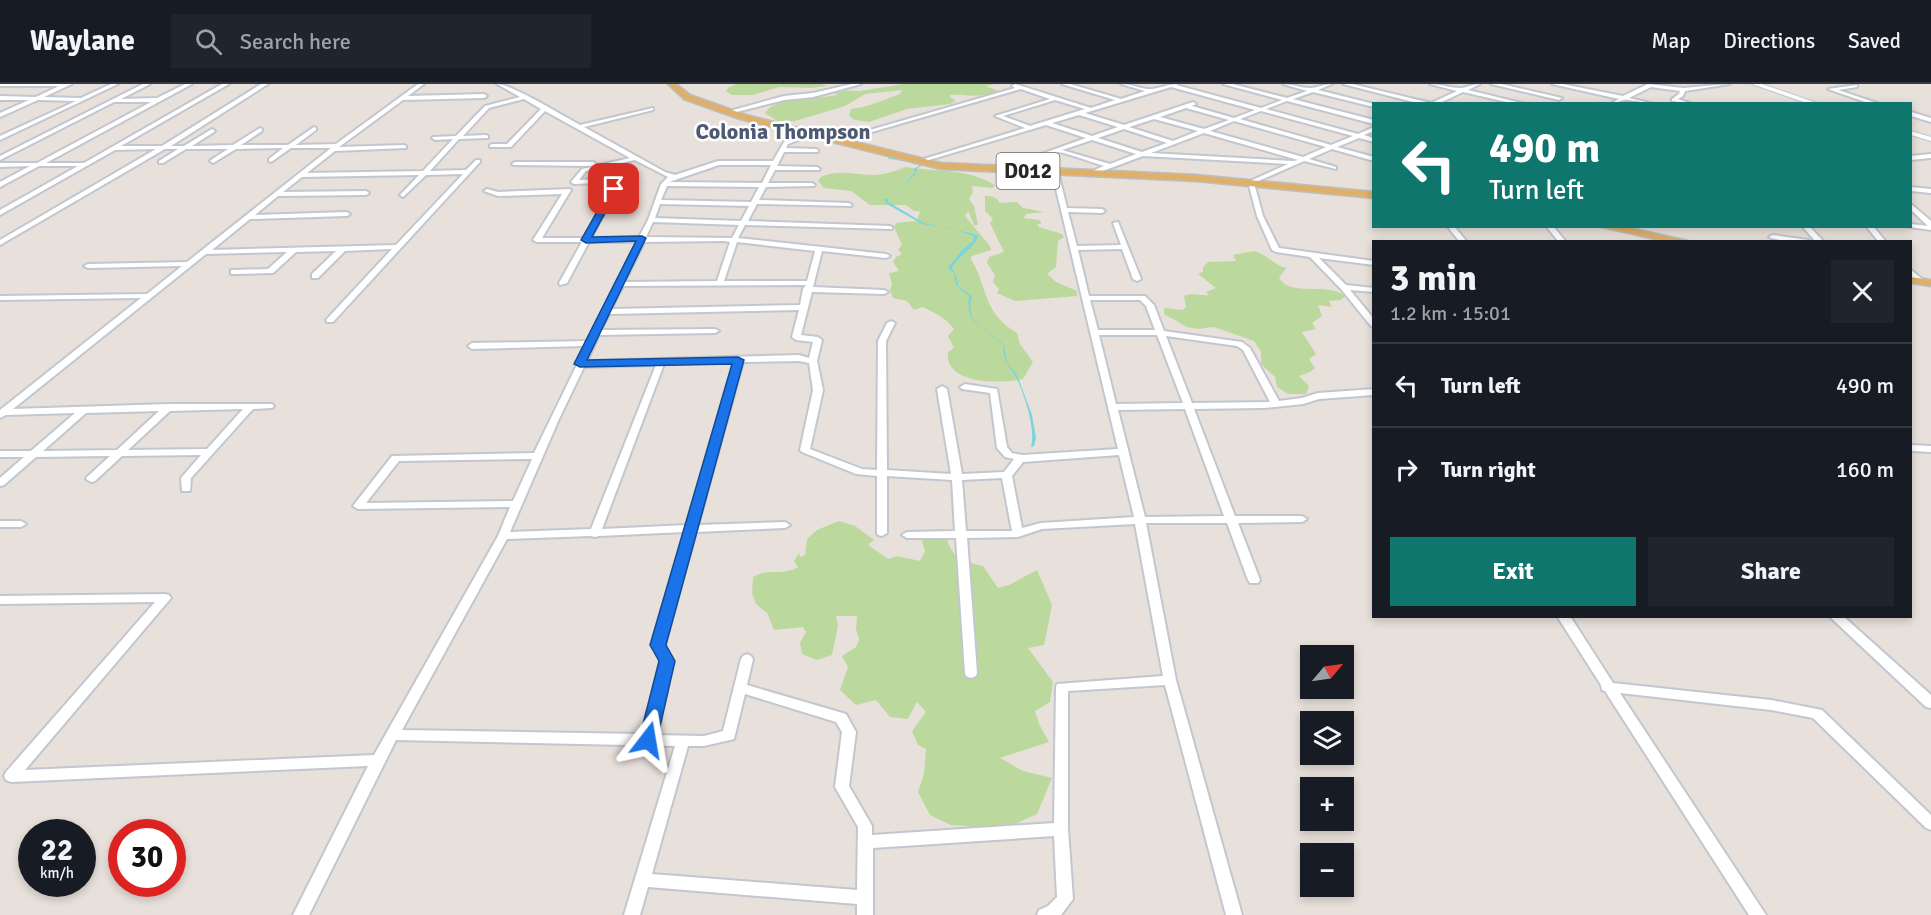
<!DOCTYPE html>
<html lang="en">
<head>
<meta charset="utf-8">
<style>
	:root { --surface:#171b24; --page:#20242c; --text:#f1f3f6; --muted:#9ea1a6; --line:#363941; --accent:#0f766e }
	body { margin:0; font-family:Signika,sans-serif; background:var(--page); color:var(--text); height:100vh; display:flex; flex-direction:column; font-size:22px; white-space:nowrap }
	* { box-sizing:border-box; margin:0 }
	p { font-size:20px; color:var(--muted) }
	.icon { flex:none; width:33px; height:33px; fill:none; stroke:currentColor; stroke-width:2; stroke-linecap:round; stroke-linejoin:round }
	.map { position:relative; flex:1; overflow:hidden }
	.sheet { position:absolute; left:1372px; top:156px; width:540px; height:378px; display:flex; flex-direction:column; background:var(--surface); border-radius:0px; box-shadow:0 3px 9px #0003 }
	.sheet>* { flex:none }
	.hud { position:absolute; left:1372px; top:18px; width:540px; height:126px; border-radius:0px; box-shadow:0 3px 9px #0003; background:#0f766e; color:#fff; overflow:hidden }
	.needle { width:39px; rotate:61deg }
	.buttons { position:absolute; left:1300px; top:561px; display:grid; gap:12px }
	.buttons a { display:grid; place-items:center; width:54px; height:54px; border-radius:0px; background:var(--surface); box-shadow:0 3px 9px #0003; font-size:30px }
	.speed { position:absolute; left:18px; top:735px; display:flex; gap:12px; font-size:30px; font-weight:700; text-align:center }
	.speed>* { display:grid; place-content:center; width:78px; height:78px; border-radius:50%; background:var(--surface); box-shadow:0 3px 9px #0003; line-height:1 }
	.speed small { font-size:15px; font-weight:400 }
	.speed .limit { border:9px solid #d22; background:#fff; color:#111 }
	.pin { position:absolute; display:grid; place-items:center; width:51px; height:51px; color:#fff; margin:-26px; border-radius:12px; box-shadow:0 3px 9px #0006 }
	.me { position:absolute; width:66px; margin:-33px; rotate:14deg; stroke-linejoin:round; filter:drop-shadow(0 0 4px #0008) }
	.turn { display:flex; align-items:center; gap:21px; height:126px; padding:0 18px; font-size:27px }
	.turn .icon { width:78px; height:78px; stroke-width:2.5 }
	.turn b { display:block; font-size:42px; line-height:51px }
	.round { display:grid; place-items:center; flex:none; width:63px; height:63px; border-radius:0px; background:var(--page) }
	.headline { display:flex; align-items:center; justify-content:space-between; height:102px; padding:0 18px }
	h1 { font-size:36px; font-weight:700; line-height:45px }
	.action { display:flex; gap:12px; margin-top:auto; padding:12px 18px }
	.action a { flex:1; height:69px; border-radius:0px; background:var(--accent); color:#fff; font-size:24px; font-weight:700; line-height:69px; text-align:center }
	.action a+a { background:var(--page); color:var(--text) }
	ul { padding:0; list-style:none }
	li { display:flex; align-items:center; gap:18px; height:84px; padding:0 18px; border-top:2px solid var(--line) }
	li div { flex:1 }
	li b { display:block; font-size:22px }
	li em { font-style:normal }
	header { display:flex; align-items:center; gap:36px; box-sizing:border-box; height:84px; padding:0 30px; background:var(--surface); border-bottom:2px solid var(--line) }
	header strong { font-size:28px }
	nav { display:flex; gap:33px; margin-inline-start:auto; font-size:21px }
	.search { width:420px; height:54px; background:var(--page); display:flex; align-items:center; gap:15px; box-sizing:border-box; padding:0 21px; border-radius:0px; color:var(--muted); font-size:22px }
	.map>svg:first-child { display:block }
</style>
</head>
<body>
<header>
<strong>Waylane</strong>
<div class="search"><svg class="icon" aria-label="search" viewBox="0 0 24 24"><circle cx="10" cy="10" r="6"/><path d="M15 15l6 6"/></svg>Search here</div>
<nav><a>Map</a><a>Directions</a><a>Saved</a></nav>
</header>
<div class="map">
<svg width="1931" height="831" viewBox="0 0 1931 831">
	<rect width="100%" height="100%" fill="#e8e0da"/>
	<g fill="#bbd99d">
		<polygon points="737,0 821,0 827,2 811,4 779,3 753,11 732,11 726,7 729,3"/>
		<path d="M904,0H995L986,2L998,7C979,15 969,10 951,11L949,12L956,17L950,20L907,25L869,38L855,36L849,32L851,25C868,23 884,16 900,10L902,6L865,10L845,22L795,37H777L765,29C775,12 818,15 837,11L832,6L860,7Z"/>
		<path d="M906,83C936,88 967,84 995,101L993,104L972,102L973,108L969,115L974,122L978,141H974L968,127L965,132L990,162L991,166L972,172L971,175C989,206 982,228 1017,249L1020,260L1033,278L1023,295C1002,300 944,301 948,268L954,264L948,252L954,245C946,234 935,229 923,223L914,226L907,217L893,214L890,206L892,200L889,189L899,187L893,178L896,173L902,170L898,165L902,161L894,143L896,139L917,137L920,127H914L906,121H870L851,107L824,104L818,97L821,93C837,85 855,91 873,91C884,91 895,87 906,83Z"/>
		<polygon points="989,112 996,114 1000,119 1017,118 1023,124 1044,128 1026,130 1024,134 1039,136 1042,139 1037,141 1039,143 1062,150 1064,153 1058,157 1056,183 1047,190 1056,198 1077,207 1077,212 1015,217 997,209 999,205 993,198 995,191 987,179 989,173 1004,168 990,139 993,135 985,127 985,112"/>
		<path d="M1254,167C1267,170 1273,181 1286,184L1279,194C1292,214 1326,197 1345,212L1341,216L1329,217L1332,223L1318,221L1322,232L1312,239L1316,245L1302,248L1316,270L1309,275L1315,284L1310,288L1299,292L1309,302L1306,310H1288L1277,303L1275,293L1261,280V268L1254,257L1214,243L1198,245L1187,243L1164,230V224L1183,226L1186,223L1184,212C1193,208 1200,212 1209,211L1206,208L1216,204L1198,190L1203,188V183L1208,178L1236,177L1233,171Z"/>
		<path d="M839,437L855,442L874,456L868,461L888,475L897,472L920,477L925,467L922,458L928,448L939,445L947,451C948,472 965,478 983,482L998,504L1009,501L1037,486L1052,521L1044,561L1028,564L1053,598L1050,618L1035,627L1039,640L1049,658L1000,674L1023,687L1052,694L1037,730L1008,743L984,747L966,742L951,741L930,731L918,708L924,690L926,665L918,661L912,647L926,628L917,618L908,635L890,633L876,616L856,621L840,606L848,583L842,572L856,563L859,556L856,545L857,532H836L838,542L832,571L817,576L802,570L800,559L806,548L803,543L774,546L767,529L756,520L752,509L753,493C771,483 780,493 798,483L794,477L799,469L800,473L805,471L807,455L817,446Z"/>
	</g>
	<path fill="#79d4df" d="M899,76L940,83L923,81L917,84L916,90C905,98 901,109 888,115V118L924,139L974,150L978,152C975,165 957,171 952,184L957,194L958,202L972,212C963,244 990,244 1004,262L1007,279L1017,291L1032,331L1036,354L1034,362L1031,363C1036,345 1025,314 1018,297C1010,280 1005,285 1003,262C986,242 965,245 969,212L956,201L954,189L948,184L962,166L973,157L974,152L949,144L922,140L887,120L884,116C888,114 895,112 898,109C904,102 908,95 915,89L914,85L920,81Z"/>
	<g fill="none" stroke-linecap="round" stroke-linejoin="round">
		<polyline stroke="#79d4df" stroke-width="1.5" points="889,74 901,76"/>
		<g stroke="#c2c7cf" stroke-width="4">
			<g id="street">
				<polygon points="0,0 72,0 44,13 81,14 111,0 118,0 0,56 0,52 76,17 38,16 0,33 0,29 29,16 0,16 0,12 36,13 59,2 0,2"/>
				<path d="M143,0H150L121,15L157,14L185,0H192L46,79H84L222,0H229L121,62H162L261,0H268L171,62H184L212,45L215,47L214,48L192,62L233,61L260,44L262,45V47L241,61H288L314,43L316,44V46L296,61L336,60L418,0H424L408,12L484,10L487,12L484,14L403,16L339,63L404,61L406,62V64L335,67L307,89L423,87L453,55L435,56L432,54L433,53L456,52L485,22L520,13L497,0C511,0 563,32 580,41L653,24V26L584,43L665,88L675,91L718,77H773L784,58L812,49V51L788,60L786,64L816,65L818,66V68H784L777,82L817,83L820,85L819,86H775L768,99H812L815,101L814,102L766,103L759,116L849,119L852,121L851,122L757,120L748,137L890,142L892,143V145L745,141L738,154L886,170L890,172L886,174L822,167L813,203L884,206L888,208L884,210L812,208L801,251L818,253L822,256L817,277L823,306L810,365L862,385L877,386L878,257L887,239L891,237L895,239L886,257L887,386L951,390L937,305L942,302L947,305L962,390L1004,388L1014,375L1005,373L997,364L990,309L962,305L960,303L965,300L997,305L1007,363L1012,369L1022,371L1118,365L1052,88L1055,86L1058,88L1067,124L1102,125L1105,127L1102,129L1068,128L1077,162L1121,161L1113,139L1118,138L1141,195L1137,197L1133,195L1122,165L1078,166L1089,212H1145L1154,221L1164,247L1242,258L1250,264L1279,317L1302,314L1318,309L1374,305V311L1319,315L1303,320L1264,324L1194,325L1235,432H1302L1307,435L1302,438L1238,439L1260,496L1258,499H1250L1248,496L1227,439H1146L1176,596L1242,831H1226L1165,601L1068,607V745L1073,815L1061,831H1037L1039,826L1048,822L1057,813L1054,752L873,764V831H857V820L648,803L640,831H624L675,662L396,656L309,831H293L368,682L11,698L6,696L4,692L6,688L155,518L0,520V512L165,510L169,511L171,514L25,686L374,671L498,452L510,423L358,425L353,422L392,372L534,369L586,262L472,265L468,262L472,259L588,257L637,158H589L567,199L560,201L559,199L582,158H537L533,156L562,110L498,112L484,107L487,105L498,108L570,105L571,106L542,154H584L610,106L597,99L574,100L571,98L582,85L630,74L545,27L511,63H490V61L492,60H507L541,25L524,15L489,24L463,52L486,51L488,52V54L459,55L430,87L466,86L476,76H480V78L333,238H327L326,236L392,165L345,167L318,194H312V190L336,167L296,168L273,189L234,190H231V186L268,185L287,168L206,170L13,325L169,320H272L274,322L272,324L253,325L191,394L190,407H182L181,394L201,371L122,372L95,397L91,398L86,395L87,393L110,372L36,373L4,401L0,402V394L24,373H0V367H31L75,329L6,331L0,334V326L141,214L0,216V212L147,210L182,182L88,184L84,182L88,180L187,178L331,64H291L271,78L269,77V75L283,64L236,65L213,79L210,77L211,76L228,65H186L163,79H159V77L178,65H165L0,161V156L156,65L115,66L0,131V126L78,82H39L0,103V98L30,82L0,83V79H37L151,18H114L2,75L0,76V72ZM635,76L668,93L661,100L648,136L639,153L591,154L617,105L598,95L579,96L586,87ZM719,81H771L762,99L669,98ZM463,90L396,161L212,166L250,135L347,132L350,130L347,128L255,131L278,112L366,111L369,109L366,107L283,108L302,93L419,91L401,110L400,111L403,113L426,91ZM667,102L759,103L751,118L661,116ZM660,120L749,122L741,137L655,134ZM653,138L739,141L732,154L646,153ZM724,157L730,158L717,197L625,198L644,158ZM737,158L815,167L807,197H724ZM806,201L803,205L800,221L611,225L623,202ZM1090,216H1140L1146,222L1155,246H1098ZM799,226L792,253L796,256L813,258L809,274L799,271L587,277L599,251L715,249L719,247L715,245L601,246L609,230ZM1099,251H1157L1183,319L1116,320ZM1166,252L1237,262L1243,266L1270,318L1192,319ZM799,277L809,279L813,306L800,366L802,368L856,390L877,392V449L878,451L882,452L887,449V392L952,396L955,447L907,448L902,451L907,454H956L965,589L966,592L971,594L976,592L977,589L967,454L1018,453L1042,445L1135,440L1163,592L1057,600L1056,603L1054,739L872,751V742L849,702L856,648L846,630L747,601L753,575L751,572L747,570L743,572L741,575L723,647L704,652L656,651L673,577L664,561L696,448L785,444L790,441L785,438L698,441L743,278ZM734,278L687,441L602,445L664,280ZM656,281L591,445L510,448L559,335L584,283ZM243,325L207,365L128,366L170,327ZM1185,325L1224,432L1145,433L1118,326ZM159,327L117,366L43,367L86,329ZM1119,371L1134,433L1041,439L1022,444L1012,392L1023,378ZM532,375L513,417L366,419L399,377ZM1002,394L1012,447H966L962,396ZM685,448L652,561L661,577L643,650L402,646L507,455L591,452L595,453L599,452ZM745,610L836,638L842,648L835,703L858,743L857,806L652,790L688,662H704L734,655Z"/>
				<polygon points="852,0 861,0 813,13 784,16 729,30 726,28 784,12 813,9"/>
				<path d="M1015,0L1091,24L1115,16L1062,0H1070L1121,15L1145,7L1121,0C1132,0 1143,6 1152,5C1161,4 1168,0 1178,0L1176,1L1261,24L1282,16L1223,0H1232L1287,14L1307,7L1283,0C1293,0 1301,4 1310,4C1317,4 1324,0 1332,0L1318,6L1374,20V23L1313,8L1293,15L1374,36V40L1287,17L1266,25L1358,50L1374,43V47L1364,51L1374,54V58L1359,54L1337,63L1374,73V77L1332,65L1309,75L1336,83V85L1304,77L1254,99L1263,132L1279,164L1374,177V181L1319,174L1346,201L1374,204V208L1350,206L1374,235V242H1371L1341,205L1310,173L1276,168L1272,166L1257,132L1248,98L1288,80L1143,72L1089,92L1086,90L1087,89L1104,82C1093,79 1066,68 1057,68C1043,68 1021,87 1008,87V85L1019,78L1086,54L1046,41L919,79L914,78L1025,44L995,32L1050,15L1021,5L837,58L832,57L1015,4L1012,2ZM1171,3L1255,26L1234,34L1192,22L1196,20L1193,18L1124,41L1085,29ZM1055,16L1085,25L1030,42L1003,32ZM1186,24L1229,36L1204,45L1160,33ZM1261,27L1353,52L1331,61L1240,35ZM1079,31L1118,43L1092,52L1052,39ZM1154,35L1198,47L1173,57L1129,43ZM1234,37L1326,63L1303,73L1210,47ZM1124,45L1167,59L1142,68L1098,54ZM1204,49L1298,76L1294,77L1151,69ZM1092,56L1136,70L1110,80L1062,66Z"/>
				<path d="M1343,0H1352L1431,19L1457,7L1430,0C1441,0 1450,4 1460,4C1467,4 1472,0 1480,0L1468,6L1526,20H1515L1463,8L1438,20H1421Z"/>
				<polygon points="1491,0 1501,0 1562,14 1559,16"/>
				<path d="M1552,0H1562L1623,12L1648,0L1683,4L1730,0L1685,7L1683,12L1678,15L1692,20L1672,17V15L1679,10L1680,7L1651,3L1629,14L1654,20C1647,20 1629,15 1624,16C1619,17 1616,20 1610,20L1619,15Z"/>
				<polygon points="1857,1 1857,3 1838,6 1880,20 1871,20 1828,5"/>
				<polygon points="1911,28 1931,34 1931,38 1911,32"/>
				<polygon points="1931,70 1931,74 1911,76 1911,72"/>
				<polygon points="515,78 593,78 596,80 593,82 513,81 512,80"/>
				<polygon points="1911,103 1931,105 1931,109 1911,107"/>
				<polygon points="1911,120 1931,137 1931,146 1909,143 1911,142 1911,140 1928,142 1911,126"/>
				<polygon points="1447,142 1454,142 1467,158 1460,158"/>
				<polygon points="1546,142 1553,142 1566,158 1559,158"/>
				<polygon points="1802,142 1809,142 1824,158 1816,158"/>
				<polygon points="1866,142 1873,142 1886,158 1879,158"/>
				<polygon points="1773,151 1808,156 1811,158 1790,158 1771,154 1769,153"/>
				<polygon points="1911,186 1922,195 1922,199 1916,199 1911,193"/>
				<polygon points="1911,361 1931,362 1931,368 1911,367"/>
				<polygon points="0,437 21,437 26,440 21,443 0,443"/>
				<polygon points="1557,532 1570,532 1613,599 1771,616 1822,626 1931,731 1931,746 1926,744 1813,634 1771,626 1620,609 1766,831 1749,831 1605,607 1602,606 1601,601"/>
				<polygon points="1829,532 1843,532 1931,611 1931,624 1926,623"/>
			</g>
		</g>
		<g stroke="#c2c7cf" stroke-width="2">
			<g id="secondary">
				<polygon points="1752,0 1762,0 1820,20 1809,20"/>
				<polygon points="1911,47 1931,53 1931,57 1911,51"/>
			</g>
		</g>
		<g stroke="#bebebe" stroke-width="3">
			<g id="primary">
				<polygon points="668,0 676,0 690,11 746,31 941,79 1196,91 1374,108 1374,114 1196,97 941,85 740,35 684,15"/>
				<polygon points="1598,142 1621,142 1692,158 1668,158"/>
				<polygon points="1911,193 1931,196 1931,202 1911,199"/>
			</g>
		</g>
		<use href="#street" fill="#fff" fill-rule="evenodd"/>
		<use href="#secondary" fill="#fff" fill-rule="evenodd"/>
		<use href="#primary" fill="#deb069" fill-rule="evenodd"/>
	</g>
	<polygon fill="#1a73e8" stroke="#114b97" stroke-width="1.5" points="614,103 618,105 592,153 642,152 646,154 587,276 738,273 744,276 666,561 675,577 657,656 654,660 648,662 641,660 639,656 659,577 650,561 732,280 580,283 574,280 636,157 586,159 581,156 610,105"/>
	<g text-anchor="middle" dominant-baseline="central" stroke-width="5" stroke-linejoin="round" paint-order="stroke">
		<rect fill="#fff" stroke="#686868" stroke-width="1.5" x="996.5" y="69" width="63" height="36" rx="4.5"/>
		<g font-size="21" font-weight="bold" fill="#272727">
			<text x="1028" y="87">D012</text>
		</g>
		<g font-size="22" font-weight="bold" fill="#4e5a72" stroke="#fff">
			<text x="783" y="47">Colonia Thompson</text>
		</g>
	</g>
</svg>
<div class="buttons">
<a><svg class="needle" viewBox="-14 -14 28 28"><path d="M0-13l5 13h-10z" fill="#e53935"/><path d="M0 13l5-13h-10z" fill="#9ea1a6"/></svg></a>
<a><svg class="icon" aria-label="layers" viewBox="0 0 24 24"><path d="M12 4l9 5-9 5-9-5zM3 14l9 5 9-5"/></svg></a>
<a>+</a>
<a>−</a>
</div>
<div class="speed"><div>22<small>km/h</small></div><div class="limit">30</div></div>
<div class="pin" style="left:614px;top:105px;background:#d93025"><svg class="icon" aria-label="arrive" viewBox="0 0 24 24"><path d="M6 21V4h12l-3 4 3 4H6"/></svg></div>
<svg class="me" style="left:648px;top:656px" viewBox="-20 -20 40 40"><path d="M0-17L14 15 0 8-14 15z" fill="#1a73e8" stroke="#fff" stroke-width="4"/></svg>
<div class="hud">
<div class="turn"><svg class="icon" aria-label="left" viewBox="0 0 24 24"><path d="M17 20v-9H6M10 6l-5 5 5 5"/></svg><div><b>490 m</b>Turn left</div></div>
</div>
<section class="sheet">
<div class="headline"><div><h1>3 min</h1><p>1.2 km · 15:01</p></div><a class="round"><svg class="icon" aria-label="close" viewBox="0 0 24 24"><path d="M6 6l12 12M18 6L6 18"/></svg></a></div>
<ul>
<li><svg class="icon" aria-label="left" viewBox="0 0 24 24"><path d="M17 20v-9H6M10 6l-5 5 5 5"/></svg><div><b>Turn left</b></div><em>490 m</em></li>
<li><svg class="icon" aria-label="right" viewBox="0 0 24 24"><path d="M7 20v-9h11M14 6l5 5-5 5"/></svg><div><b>Turn right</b></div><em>160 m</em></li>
</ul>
<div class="action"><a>Exit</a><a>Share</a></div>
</section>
</div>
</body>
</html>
